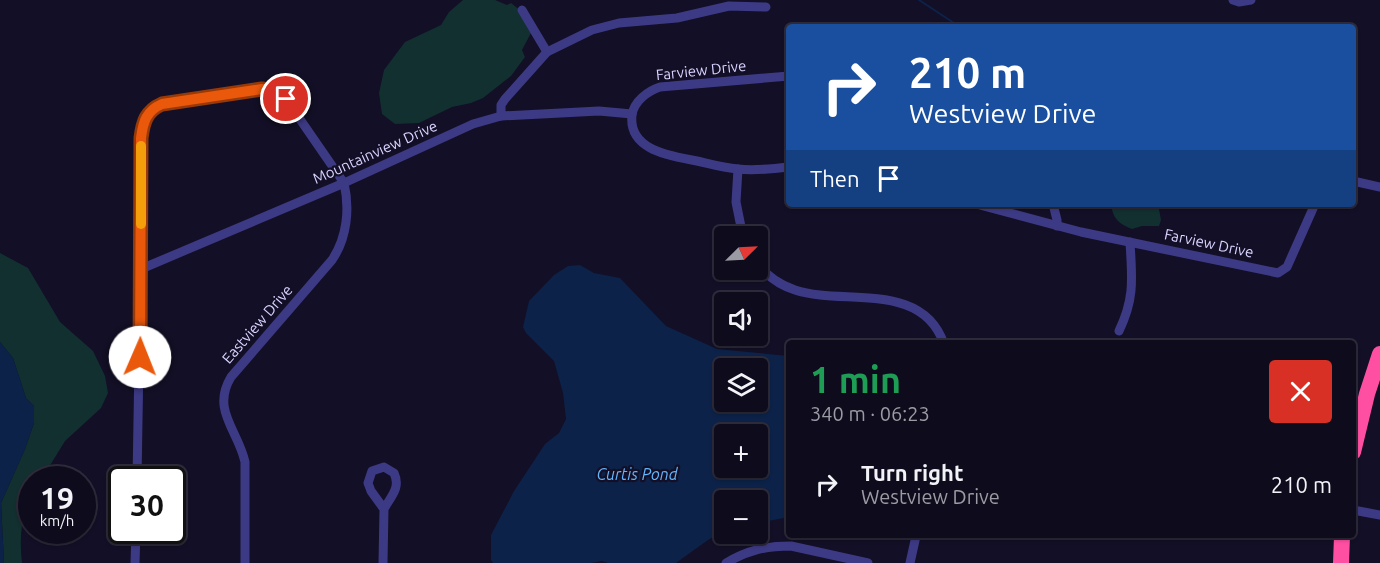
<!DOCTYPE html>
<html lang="en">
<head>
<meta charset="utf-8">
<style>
	:root { --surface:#0e0b1c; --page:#1c1929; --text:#f1f3f6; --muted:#9b9ba3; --line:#2e2b3b }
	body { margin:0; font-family:Ubuntu,sans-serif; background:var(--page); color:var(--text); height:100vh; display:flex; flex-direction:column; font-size:22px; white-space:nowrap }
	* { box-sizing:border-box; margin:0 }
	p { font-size:20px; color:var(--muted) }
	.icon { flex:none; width:33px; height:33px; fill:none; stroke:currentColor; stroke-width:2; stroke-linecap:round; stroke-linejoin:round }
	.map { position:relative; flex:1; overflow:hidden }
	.panel { position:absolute; left:786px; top:340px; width:570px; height:198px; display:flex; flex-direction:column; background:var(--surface); border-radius:6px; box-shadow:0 2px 4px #0004,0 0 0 2px var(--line) }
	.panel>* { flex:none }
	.banner { position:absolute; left:786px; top:24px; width:570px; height:183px; border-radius:6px; box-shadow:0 2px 4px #0004,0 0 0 2px var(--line); background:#1a4fa0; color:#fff; overflow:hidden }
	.needle { width:39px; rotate:66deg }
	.tools { position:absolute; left:714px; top:226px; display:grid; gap:12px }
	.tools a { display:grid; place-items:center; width:54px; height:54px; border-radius:6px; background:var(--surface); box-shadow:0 2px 4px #0004,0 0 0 2px var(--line); font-size:30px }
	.speed { position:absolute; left:18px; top:466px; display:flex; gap:12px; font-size:30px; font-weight:700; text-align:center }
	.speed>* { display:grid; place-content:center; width:78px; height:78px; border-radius:50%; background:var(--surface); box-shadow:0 2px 4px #0004,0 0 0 2px var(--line); line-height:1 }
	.speed small { font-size:15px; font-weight:400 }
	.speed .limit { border:3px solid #111; border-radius:9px; background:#fff; color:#111 }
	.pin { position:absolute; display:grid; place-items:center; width:51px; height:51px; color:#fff; margin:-26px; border:3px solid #fff; border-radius:50%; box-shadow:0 2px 6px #0007 }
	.me { position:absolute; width:66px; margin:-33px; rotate:1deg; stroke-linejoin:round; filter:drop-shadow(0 0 4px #0008) }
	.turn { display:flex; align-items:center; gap:21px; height:126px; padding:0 24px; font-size:27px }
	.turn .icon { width:78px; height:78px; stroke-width:2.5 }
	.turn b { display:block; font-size:42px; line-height:51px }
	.then { display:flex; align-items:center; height:57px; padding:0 24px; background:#0003; gap:12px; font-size:22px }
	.round { display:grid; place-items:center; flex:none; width:63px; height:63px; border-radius:6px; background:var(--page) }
	.head { display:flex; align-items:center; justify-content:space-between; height:102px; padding:0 24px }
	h1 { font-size:36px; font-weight:700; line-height:45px; color:#1e9e55 }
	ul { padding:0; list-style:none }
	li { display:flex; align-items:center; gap:18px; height:84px; padding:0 24px }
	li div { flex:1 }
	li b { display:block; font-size:22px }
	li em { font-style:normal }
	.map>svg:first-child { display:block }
</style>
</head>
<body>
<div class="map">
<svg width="1380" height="563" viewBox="0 0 1380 563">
	<rect width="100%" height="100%" fill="#130f26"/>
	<g fill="#12302f">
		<polygon points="463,0 495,0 507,5 511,3 521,11 531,33 522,50 525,57 511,76 483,98 471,103 452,107 419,123 395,124 382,114 379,93 384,70 405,42 441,25 449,12"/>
		<path d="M1111,204H1158L1161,220L1159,226H1142L1132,229C1119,224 1113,219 1111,204Z"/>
		<path d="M0,253L28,268L60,322L93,351L105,376L108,393L101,408L65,441L41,480H32C31,493 30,497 26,509C20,526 20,545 22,563H4L1,503L25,449L34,423V406L26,398L13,358L0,342Z"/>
	</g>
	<g fill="#0c2248" fill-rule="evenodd">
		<path d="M580,265L594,273L620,278L666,326L717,349L789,356V517L758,523V501H724V531L708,540L676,563H608L602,561L591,563H493L491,560V535L514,491L545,444L559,433L566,419L563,393L554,361L526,333L523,327L529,301L554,275L568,266ZM724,369H758V402H724ZM724,435H758V468H724Z"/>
		<polygon points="0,342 13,358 26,398 34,406 34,423 25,449 1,503 4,563 0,563"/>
	</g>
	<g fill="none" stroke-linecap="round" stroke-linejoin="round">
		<polyline stroke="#0c2248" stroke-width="2" points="919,0 960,27"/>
		<g stroke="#3d3a85" stroke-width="9">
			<polyline points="1233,0 1239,2 1251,0"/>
			<polyline points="522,10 547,52"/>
			<path d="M789,76L660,87C648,91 634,101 632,115C628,151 672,156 697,161C710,164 724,168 738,169C755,171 772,169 789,167"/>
			<polyline points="501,116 501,105 505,99 547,52 592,30 619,23 677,18 729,6 766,7"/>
			<polyline points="738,169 736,202 743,237"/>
			<polyline points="1353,181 1380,187"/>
			<polyline points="976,204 1081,232 1278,273 1287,267 1315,204"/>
			<polyline points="1053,204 1057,220 1057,226"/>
			<path d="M758,264C767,276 780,285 795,290C843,306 922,280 944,344"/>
			<polyline points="141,269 344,183 473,124 501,116 599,111 632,114"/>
			<path d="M1119,331C1135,298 1132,278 1130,242"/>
			<path d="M137,480L143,123L151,110L162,104L261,89H271L286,99L344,183C350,209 347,238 332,260L231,377C211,410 238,430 245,462V563"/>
			<polyline points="1353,510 1380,515"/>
			<polyline points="135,563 136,531"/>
			<path d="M383,563L384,509L371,491L368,483L372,471L384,467L394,473C401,488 391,496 384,509"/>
			<path d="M726,563C748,550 766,546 791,546L868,563"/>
			<polyline points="910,563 916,536"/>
		</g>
		<g stroke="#ff4fa3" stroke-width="16">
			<polyline points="1353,452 1367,394 1380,354"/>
			<polyline points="1341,563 1342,536"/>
		</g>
	</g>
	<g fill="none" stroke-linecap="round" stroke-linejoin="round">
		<g stroke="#983908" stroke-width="15">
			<path id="route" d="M140,357L141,138C143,122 146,111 162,104L262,89L276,91L286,99"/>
		</g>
		<use href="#route" stroke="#ea580c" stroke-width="10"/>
		<polyline stroke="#f59e0b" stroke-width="10" points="141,146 141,224"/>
	</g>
	<g text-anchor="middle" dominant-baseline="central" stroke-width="4.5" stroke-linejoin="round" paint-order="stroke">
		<g font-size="15" fill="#d9d4ff" stroke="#130f26">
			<text transform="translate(701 70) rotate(-6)">Farview Drive</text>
			<text transform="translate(375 152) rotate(-24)">Mountainview Drive</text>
			<text transform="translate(1209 243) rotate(12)">Farview Drive</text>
			<text transform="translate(257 324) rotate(-49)">Eastview Drive</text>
		</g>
		<g font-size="16" font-style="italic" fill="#62b6ff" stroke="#130f26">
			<text x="637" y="474">Curtis Pond</text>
		</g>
	</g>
</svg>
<div class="tools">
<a><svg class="needle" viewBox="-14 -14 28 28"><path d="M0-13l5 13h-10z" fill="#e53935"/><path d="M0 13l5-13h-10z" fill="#9b9ba3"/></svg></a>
<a><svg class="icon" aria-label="sound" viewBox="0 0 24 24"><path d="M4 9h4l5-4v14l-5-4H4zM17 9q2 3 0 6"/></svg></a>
<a><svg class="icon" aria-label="layers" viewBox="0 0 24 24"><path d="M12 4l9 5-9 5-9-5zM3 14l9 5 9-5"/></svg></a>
<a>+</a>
<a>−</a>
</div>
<div class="speed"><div>19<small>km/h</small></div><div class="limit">30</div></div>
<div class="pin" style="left:286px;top:99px;background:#d93025"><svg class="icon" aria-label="arrive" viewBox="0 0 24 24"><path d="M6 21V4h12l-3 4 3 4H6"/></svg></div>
<svg class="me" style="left:140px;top:357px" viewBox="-20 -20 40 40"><circle r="19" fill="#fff"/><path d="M0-13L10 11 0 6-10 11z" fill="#ea580c"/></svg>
<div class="banner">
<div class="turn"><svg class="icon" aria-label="right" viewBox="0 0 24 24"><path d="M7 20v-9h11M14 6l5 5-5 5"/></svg><div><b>210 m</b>Westview Drive</div></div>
<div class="then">Then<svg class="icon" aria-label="arrive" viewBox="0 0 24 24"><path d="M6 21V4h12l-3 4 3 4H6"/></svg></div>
</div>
<section class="panel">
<div class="head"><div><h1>1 min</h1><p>340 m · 06:23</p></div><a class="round" style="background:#d93025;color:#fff"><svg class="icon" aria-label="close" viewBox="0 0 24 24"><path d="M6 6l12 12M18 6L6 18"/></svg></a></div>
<ul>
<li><svg class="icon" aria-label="right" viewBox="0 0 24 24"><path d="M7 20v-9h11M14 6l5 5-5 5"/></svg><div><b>Turn right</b><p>Westview Drive</p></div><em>210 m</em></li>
</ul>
</section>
</div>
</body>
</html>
